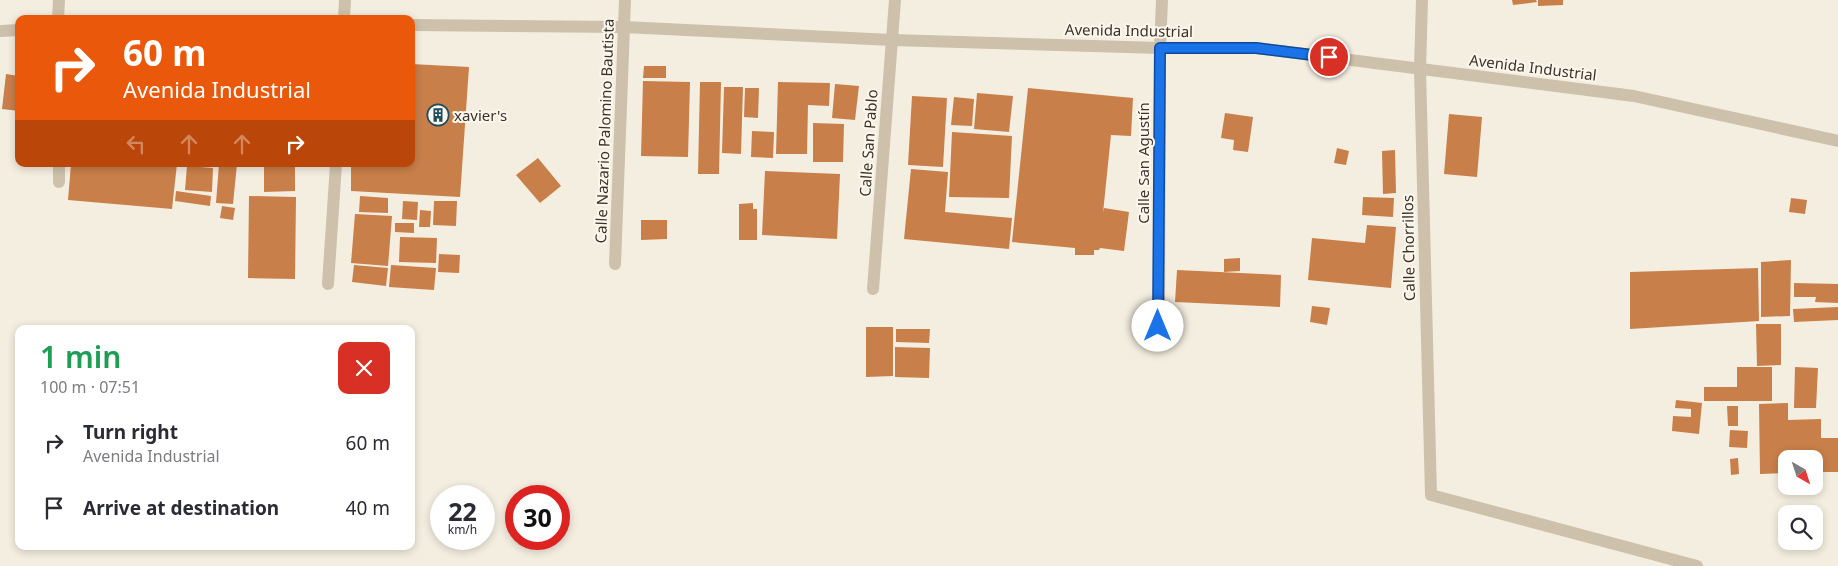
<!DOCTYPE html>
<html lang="en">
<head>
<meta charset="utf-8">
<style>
	:root { --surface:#fff; --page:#f2f2f3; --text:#2b2b33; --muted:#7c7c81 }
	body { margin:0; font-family:"Noto Sans",sans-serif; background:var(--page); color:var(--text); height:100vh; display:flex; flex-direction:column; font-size:19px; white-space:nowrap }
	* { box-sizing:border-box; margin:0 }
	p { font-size:16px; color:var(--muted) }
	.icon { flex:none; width:28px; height:28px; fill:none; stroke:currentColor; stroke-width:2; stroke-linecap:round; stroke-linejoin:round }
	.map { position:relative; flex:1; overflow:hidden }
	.side { position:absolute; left:15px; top:325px; width:400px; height:225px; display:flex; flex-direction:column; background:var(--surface); border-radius:10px; box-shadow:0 2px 8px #0003 }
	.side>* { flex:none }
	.top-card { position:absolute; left:15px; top:15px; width:400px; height:152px; border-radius:10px; box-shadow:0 2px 8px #0003; background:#ea580c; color:#fff; overflow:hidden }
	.needle { width:32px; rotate:141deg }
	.tools { position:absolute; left:1778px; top:450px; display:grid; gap:10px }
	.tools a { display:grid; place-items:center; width:45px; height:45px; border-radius:10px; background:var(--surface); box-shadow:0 2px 8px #0003; font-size:25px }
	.speed { position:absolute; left:430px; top:485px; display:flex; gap:10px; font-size:25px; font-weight:700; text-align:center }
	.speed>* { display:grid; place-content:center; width:65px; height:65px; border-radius:50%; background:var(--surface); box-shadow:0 2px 8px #0003; line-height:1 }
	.speed small { font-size:12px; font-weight:400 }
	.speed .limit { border:8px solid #d22; background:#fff; color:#111 }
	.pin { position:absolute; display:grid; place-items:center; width:42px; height:42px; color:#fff; margin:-21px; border:2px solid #fff; border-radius:50%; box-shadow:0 1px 5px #0007 }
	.me { position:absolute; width:55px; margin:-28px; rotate:0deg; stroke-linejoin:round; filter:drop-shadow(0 0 4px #0008) }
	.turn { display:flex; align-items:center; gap:18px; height:105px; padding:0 25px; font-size:22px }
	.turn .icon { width:65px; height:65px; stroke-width:2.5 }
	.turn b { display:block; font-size:35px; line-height:42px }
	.lanes { display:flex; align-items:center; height:48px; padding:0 25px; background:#0003; justify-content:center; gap:25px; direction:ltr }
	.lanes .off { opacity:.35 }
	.round { display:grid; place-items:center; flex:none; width:52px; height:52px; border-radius:10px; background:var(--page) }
	.headline { display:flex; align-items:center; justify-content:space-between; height:85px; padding:0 25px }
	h1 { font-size:30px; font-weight:600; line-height:38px; color:#1e9e55 }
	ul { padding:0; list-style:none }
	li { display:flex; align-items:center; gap:15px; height:65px; padding:0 25px }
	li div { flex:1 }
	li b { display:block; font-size:19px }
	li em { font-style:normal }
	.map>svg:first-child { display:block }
</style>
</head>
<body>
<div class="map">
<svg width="1838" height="566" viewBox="0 0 1838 566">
	<rect width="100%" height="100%" fill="#f4eee0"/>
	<g fill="#c97f49">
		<polygon points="1512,0 1536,0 1537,2 1513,5"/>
		<polygon points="1538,0 1563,0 1563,5 1538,6"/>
		<polygon points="411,64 469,67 460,197 351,191 351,164 411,164"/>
		<polygon points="644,66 666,66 666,78 643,78"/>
		<polygon points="6,74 19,76 19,111 2,109"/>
		<polygon points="643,81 690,82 688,157 641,156"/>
		<polygon points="700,82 721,82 719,174 698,174"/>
		<polygon points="778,82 830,83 829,106 808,105 807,154 776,154"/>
		<polygon points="835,84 859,86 855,120 832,118"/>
		<polygon points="724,87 743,87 741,154 722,153"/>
		<polygon points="745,88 759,88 758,118 744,117"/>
		<polygon points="1028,88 1133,98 1131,136 1111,135 1103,213 1104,208 1129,212 1124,251 1100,248 1099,250 1094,250 1094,255 1075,255 1075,248 1012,242"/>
		<polygon points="977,93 1013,96 1009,132 974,129"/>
		<polygon points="912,96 947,98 943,167 908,165"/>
		<polygon points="954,97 974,99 972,126 951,125"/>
		<polygon points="1225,113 1253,117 1248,152 1233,150 1234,140 1221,138"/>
		<polygon points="1449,114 1482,117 1477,177 1444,174"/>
		<polygon points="813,123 844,124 843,162 813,162"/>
		<polygon points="752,131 774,132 773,158 751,157"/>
		<polygon points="952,132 1012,136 1009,198 949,197"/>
		<polygon points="1337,148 1349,151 1346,165 1334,163"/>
		<polygon points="1395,150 1396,193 1383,194 1382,151"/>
		<polygon points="538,158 561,186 540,203 516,175"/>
		<polygon points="71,164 177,164 172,209 68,200"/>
		<polygon points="219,164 237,164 233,204 216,203"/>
		<polygon points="264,164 295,164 295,191 264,192"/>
		<polygon points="187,166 213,168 212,192 185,190"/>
		<polygon points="911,169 948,172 945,212 1012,218 1009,249 904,239"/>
		<polygon points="765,171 840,174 837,239 762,235"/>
		<polygon points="176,191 211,196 210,206 175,201"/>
		<polygon points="249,196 296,197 295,279 248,278"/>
		<polygon points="360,196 388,198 388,213 359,212"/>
		<polygon points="1363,197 1394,198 1393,217 1362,215"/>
		<polygon points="1791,198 1807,200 1805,214 1789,212"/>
		<polygon points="403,201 418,202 417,220 402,219"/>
		<polygon points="434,201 457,201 456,226 433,225"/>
		<polygon points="753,203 753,209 757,209 757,240 739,240 739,204"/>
		<polygon points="222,206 235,208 233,220 220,218"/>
		<polygon points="420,210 431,211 430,227 419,227"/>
		<polygon points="355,214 392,216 388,266 351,263"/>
		<polygon points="641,220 667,220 667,239 641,240"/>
		<polygon points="395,223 414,223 414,233 395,232"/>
		<polygon points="1367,225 1396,227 1391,288 1308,280 1312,238 1365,243"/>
		<polygon points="400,237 437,238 436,263 399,262"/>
		<polygon points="439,254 460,255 459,273 438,272"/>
		<polygon points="1240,258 1240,271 1224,272 1224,259"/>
		<polygon points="1791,260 1790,316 1761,317 1761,262"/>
		<polygon points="354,265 388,268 386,286 352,282"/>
		<polygon points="391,265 436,268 434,290 389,287"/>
		<polygon points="1758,268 1759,321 1630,329 1630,272"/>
		<polygon points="1177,270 1281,275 1280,307 1175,302"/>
		<polygon points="1794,283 1838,284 1838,303 1815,302 1816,297 1794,297"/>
		<polygon points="1312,306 1330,308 1327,325 1310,322"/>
		<polygon points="1838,307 1838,320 1794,322 1793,309"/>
		<polygon points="1756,324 1781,324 1781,365 1757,366"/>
		<polygon points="866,327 893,327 893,376 866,377"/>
		<polygon points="896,329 930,329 929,343 896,342"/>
		<polygon points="895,347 930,348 929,378 895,377"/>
		<polygon points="1737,367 1772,367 1772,401 1704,401 1704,387 1737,387"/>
		<polygon points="1795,367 1818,368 1816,408 1794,408"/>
		<polygon points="1676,400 1702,403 1699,434 1672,431 1673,416 1691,417 1691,409 1675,408"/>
		<polygon points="1788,403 1788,420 1821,419 1821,438 1838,438 1838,472 1814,472 1814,459 1786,459 1786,473 1760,474 1759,404"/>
		<polygon points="1727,406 1738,406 1738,426 1728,426"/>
		<polygon points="1730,430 1748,431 1747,448 1729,447"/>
		<polygon points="1738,458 1739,474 1731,475 1730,459"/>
	</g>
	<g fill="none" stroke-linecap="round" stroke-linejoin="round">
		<g stroke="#cdc1ab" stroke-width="12">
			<polyline points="1422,0 1420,69 1431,495 1697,566"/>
			<polyline points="58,19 59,0"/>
			<polyline points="344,19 345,0"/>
			<polyline points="411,25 624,27 892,40 1160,48 1256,48 1634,96 1838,141"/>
			<polyline points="0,31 19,30"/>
			<polyline points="59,164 59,182"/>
			<polyline points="615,264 625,0"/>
			<polyline points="328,284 336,164"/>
			<polyline points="873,289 895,0"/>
			<polyline points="1159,326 1160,48 1162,0"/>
		</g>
	</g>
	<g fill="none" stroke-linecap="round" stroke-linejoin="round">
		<g stroke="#114b97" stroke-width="12">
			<polyline id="route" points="1158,326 1160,48 1256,48 1329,57"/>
		</g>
		<use href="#route" stroke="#1a73e8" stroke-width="9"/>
	</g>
	<defs>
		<g id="building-ring" transform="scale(1.125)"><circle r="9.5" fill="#fbf7ed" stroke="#1e4e5e" stroke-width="1.5"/><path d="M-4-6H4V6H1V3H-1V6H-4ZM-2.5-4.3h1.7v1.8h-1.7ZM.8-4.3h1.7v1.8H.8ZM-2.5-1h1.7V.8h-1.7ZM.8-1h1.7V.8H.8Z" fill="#1e4e5e"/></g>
	</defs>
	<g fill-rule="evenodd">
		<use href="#building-ring" x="438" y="115"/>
	</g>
	<g text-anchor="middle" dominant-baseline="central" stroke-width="4" stroke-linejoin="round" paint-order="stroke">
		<g font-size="15" fill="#3b332b" stroke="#fbf7ed">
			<text transform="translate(1129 30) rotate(1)">Avenida Industrial</text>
			<text transform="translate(1533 67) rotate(7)">Avenida Industrial</text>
			<text transform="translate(604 131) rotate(-88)">Calle Nazario Palomino Bautista</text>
			<text transform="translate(868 143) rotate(-86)">Calle San Pablo</text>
			<text transform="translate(1143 163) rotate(-90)">Calle San Agustín</text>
			<text transform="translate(1408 248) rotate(-91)">Calle Chorrillos</text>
		</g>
		<g font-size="15" fill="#3b332b" stroke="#fbf7ed" text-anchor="start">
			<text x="454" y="115">xavier's</text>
		</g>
	</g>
</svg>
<div class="tools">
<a><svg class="needle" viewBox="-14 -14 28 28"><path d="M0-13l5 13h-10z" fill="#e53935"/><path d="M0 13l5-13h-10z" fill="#7c7c81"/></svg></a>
<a><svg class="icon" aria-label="search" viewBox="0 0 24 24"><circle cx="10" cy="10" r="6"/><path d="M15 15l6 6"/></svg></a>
</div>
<div class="speed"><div>22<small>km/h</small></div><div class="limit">30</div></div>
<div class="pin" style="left:1329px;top:57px;background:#d93025"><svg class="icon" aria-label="arrive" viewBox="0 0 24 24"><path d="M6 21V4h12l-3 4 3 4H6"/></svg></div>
<svg class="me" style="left:1158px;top:326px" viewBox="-20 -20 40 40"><circle r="19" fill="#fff"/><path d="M0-13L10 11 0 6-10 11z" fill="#1a73e8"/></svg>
<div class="top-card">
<div class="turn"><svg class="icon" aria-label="right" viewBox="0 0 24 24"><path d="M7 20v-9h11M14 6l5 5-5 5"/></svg><div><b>60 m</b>Avenida Industrial</div></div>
<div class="lanes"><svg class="icon off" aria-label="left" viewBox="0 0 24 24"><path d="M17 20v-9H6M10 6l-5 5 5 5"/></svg><svg class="icon off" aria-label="ahead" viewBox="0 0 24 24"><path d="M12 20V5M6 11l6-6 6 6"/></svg><svg class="icon off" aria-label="ahead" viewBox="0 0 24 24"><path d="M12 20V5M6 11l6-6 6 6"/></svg><svg class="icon" aria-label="right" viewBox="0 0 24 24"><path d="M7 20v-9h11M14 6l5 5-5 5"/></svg></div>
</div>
<section class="side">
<div class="headline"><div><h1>1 min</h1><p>100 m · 07:51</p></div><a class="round" style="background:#d93025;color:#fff"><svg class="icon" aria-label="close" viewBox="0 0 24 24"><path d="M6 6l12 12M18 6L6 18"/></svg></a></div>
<ul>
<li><svg class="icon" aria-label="right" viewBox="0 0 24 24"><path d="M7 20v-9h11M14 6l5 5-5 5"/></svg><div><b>Turn right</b><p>Avenida Industrial</p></div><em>60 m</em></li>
<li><svg class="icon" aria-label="arrive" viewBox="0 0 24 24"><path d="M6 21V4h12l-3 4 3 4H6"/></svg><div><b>Arrive at destination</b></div><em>40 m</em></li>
</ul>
</section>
</div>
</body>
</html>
